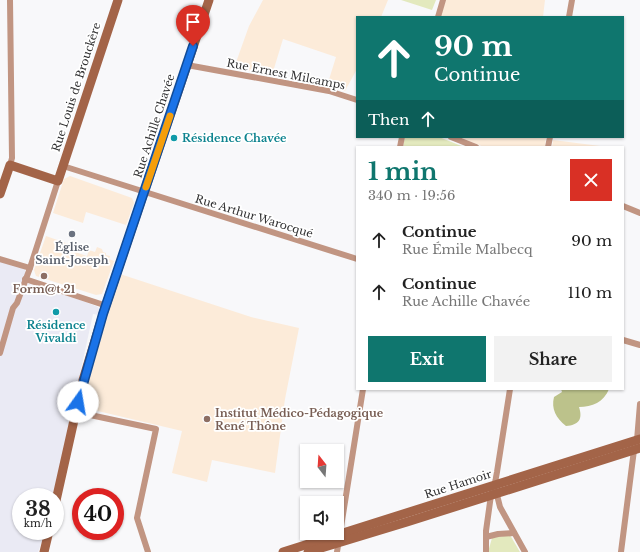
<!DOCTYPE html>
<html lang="en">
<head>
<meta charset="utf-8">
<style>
	:root { --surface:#fff; --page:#f2f2f2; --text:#222; --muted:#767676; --accent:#0f766e }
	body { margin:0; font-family:"Libre Baskerville",serif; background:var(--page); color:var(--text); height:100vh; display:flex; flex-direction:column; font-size:15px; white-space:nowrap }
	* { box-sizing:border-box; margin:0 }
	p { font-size:13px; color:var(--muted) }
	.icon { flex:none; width:22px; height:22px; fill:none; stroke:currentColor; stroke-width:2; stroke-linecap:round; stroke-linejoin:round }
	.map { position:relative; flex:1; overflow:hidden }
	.sheet { position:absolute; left:356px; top:146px; width:268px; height:244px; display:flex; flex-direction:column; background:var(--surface); border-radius:0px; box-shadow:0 1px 3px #0004 }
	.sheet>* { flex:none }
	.hud { position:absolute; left:356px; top:16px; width:268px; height:122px; border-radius:0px; box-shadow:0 1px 3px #0004; background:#0f766e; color:#fff; overflow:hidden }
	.needle { width:26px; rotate:343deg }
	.buttons { position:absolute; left:300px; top:444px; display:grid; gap:8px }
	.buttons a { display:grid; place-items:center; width:44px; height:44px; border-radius:0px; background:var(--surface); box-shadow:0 1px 3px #0004; font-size:20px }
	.speed { position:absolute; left:12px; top:488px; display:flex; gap:8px; font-size:20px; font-weight:700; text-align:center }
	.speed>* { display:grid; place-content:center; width:52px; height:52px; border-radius:50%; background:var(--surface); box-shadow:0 1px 3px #0004; line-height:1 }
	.speed small { font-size:10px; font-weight:400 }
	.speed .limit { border:6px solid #d22; background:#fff; color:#111 }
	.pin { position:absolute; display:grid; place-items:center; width:34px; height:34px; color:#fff; margin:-41px -17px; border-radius:50% 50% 50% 0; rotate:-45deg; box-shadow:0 0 4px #0007 }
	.pin .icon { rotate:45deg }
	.me { position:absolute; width:44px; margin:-22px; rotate:13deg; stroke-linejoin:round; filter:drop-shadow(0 0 3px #0008) }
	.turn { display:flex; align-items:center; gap:14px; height:84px; padding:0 12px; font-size:18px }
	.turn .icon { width:52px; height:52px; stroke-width:2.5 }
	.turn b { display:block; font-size:28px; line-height:34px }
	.then { display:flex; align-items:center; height:38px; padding:0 12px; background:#0003; gap:8px; font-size:15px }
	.round { display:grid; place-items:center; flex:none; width:42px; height:42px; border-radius:0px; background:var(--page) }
	.overview { display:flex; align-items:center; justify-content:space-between; height:68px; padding:0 12px }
	h1 { font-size:24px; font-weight:700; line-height:30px; color:var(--accent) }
	.primary-button { display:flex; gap:8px; margin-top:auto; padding:8px 12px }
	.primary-button a { flex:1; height:46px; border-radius:0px; background:var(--accent); color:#fff; font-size:16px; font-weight:700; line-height:46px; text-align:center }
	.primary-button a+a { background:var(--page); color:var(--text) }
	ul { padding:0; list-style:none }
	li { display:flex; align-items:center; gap:12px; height:52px; padding:0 12px }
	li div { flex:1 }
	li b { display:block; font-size:15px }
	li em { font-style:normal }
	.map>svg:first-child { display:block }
</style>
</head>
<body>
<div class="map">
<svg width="640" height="552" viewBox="0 0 640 552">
	<rect width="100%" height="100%" fill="#f8f8fa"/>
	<polygon fill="#eaeaf4" points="0,261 25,269 26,283 86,302 98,307 100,311 99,315 93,314 53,497 21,497 21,531 46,531 38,552 0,552"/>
	<g fill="#fcebd9">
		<polygon points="263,0 388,0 381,17 357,17 357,69 345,91 327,86 336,57 283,39 272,75 234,68 249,26"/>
		<polygon points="446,0 545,0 543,17 440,17"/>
		<polygon points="459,137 546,137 545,147 484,147"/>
		<polygon points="553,140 608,147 552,147"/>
		<polygon points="70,176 132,198 134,203 126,225 86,212 83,223 53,213 64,179"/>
		<polygon points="46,236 80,248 78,253 87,256 89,250 95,252 97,247 102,249 103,252 106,253 106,255 110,256 109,259 114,261 102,294 96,295 36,276 34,270"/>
		<polygon points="120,274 251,317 299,328 285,399 275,473 212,460 207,482 172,473 182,431 81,407 100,334"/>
	</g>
	<g fill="#e3e9be">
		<polygon points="401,0 436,0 432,10"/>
		<polygon points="405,137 439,137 464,147 403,147"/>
		<polygon points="510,535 520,552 488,552 492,538"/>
	</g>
	<path fill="#bcc28b" d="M561,389H609C604,402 592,407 579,407C583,419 579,425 566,426C556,418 551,409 554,397L562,392Z"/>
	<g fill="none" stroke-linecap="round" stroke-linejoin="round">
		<g stroke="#c19582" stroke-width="6">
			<polyline points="10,0 12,158 10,165"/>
			<polyline points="438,17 443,0"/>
			<polyline points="569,17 572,0"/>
			<polyline points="187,65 329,91 357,100"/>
			<polyline points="451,137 476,147"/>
			<polyline points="400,147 402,137"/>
			<polyline points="548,147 550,137"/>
			<polyline points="63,166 357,259"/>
			<polyline points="623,206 640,213"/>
			<polyline points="0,259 30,268"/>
			<polyline points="25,279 107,306"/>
			<polyline points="623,340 640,345"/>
			<polyline points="0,353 13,308 17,303 30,268 58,181"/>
			<polyline points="76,412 156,429 137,518 148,552"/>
			<polyline points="637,440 640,404"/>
			<polyline points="496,491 500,507 525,552"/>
			<polyline points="486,537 498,534 514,533"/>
			<polyline points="337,552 363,389"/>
			<polyline points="486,552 486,531 491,495 494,488 497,472 510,389"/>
			<polyline points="621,552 634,450"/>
		</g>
		<g stroke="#a36448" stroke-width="9">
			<polyline points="0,194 10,165 58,181 118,0"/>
			<polyline points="55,505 83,380 103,314 209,0"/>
			<polyline points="44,552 49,531"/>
			<polyline points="283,552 640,439"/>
			<polyline points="308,552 407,522 640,448"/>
		</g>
	</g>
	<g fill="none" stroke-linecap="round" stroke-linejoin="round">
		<g stroke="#114b97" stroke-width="10">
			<polyline id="route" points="78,402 103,314 193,46"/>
		</g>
		<use href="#route" stroke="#1a73e8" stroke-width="7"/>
		<polyline stroke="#f59e0b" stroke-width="7" points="146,187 170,116"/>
	</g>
	<g fill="#0f9aa8" stroke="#fff" stroke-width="1.5">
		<circle cx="174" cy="138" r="4"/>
		<circle cx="56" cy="312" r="4"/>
	</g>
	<circle fill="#6b7280" stroke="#fff" stroke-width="1.5" cx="72" cy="234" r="4"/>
	<g fill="#8d6e63" stroke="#fff" stroke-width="1.5">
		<circle cx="44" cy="276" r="4"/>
		<circle cx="207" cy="419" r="4"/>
	</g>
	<g text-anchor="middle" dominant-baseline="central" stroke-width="3.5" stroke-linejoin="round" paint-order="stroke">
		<g font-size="11" fill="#323233" stroke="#fff">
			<text transform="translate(286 74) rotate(11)">Rue Ernest Milcamps</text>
			<text transform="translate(76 87) rotate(-72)">Rue Louis de Brouckère</text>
			<text transform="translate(154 126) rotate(-72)">Rue Achille Chavée</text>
			<text transform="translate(254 216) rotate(17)">Rue Arthur Warocqué</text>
			<text transform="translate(458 484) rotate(-18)">Rue Hamoir</text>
		</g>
		<g font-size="11" font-weight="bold" fill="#0d838f" stroke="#fff" text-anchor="start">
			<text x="182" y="138">Résidence Chavée</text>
			<text x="56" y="325" text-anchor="middle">Résidence<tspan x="56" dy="13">Vivaldi</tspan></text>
		</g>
		<g font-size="11" font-weight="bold" fill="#5b616d" stroke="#fff">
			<text x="72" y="247">Église<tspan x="72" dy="13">Saint-Joseph</tspan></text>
		</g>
		<g font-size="11" font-weight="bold" fill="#785e54" stroke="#fff">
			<text x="44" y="289">Form@t 21</text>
			<text x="215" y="413" text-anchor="start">Institut Médico-Pédagogique<tspan x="215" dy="13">René Thône</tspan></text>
		</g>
	</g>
</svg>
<div class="buttons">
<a><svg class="needle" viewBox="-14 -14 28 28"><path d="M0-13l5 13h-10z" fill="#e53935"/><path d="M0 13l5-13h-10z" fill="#767676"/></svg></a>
<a><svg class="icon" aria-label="sound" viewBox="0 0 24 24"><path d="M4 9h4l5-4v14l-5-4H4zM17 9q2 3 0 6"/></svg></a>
</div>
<div class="speed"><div>38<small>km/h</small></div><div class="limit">40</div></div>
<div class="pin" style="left:193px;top:46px;background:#d93025"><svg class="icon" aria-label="arrive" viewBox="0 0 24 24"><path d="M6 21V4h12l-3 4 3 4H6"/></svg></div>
<svg class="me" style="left:78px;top:402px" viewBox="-20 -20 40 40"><circle r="19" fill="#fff"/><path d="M0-13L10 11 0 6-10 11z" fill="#1a73e8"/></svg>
<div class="hud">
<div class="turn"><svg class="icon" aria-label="ahead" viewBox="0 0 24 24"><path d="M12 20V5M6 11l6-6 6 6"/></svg><div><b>90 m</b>Continue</div></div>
<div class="then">Then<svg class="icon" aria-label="ahead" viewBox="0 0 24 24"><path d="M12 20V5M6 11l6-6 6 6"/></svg></div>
</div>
<section class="sheet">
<div class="overview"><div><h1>1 min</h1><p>340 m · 19:56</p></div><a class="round" style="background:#d93025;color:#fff"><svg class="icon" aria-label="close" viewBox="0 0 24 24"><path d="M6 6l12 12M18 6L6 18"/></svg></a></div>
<ul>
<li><svg class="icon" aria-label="ahead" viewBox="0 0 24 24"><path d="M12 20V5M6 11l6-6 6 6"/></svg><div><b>Continue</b><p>Rue Émile Malbecq</p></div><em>90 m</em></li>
<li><svg class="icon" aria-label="ahead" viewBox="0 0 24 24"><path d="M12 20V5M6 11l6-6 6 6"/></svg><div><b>Continue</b><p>Rue Achille Chavée</p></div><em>110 m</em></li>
</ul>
<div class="primary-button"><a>Exit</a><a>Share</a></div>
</section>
</div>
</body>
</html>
